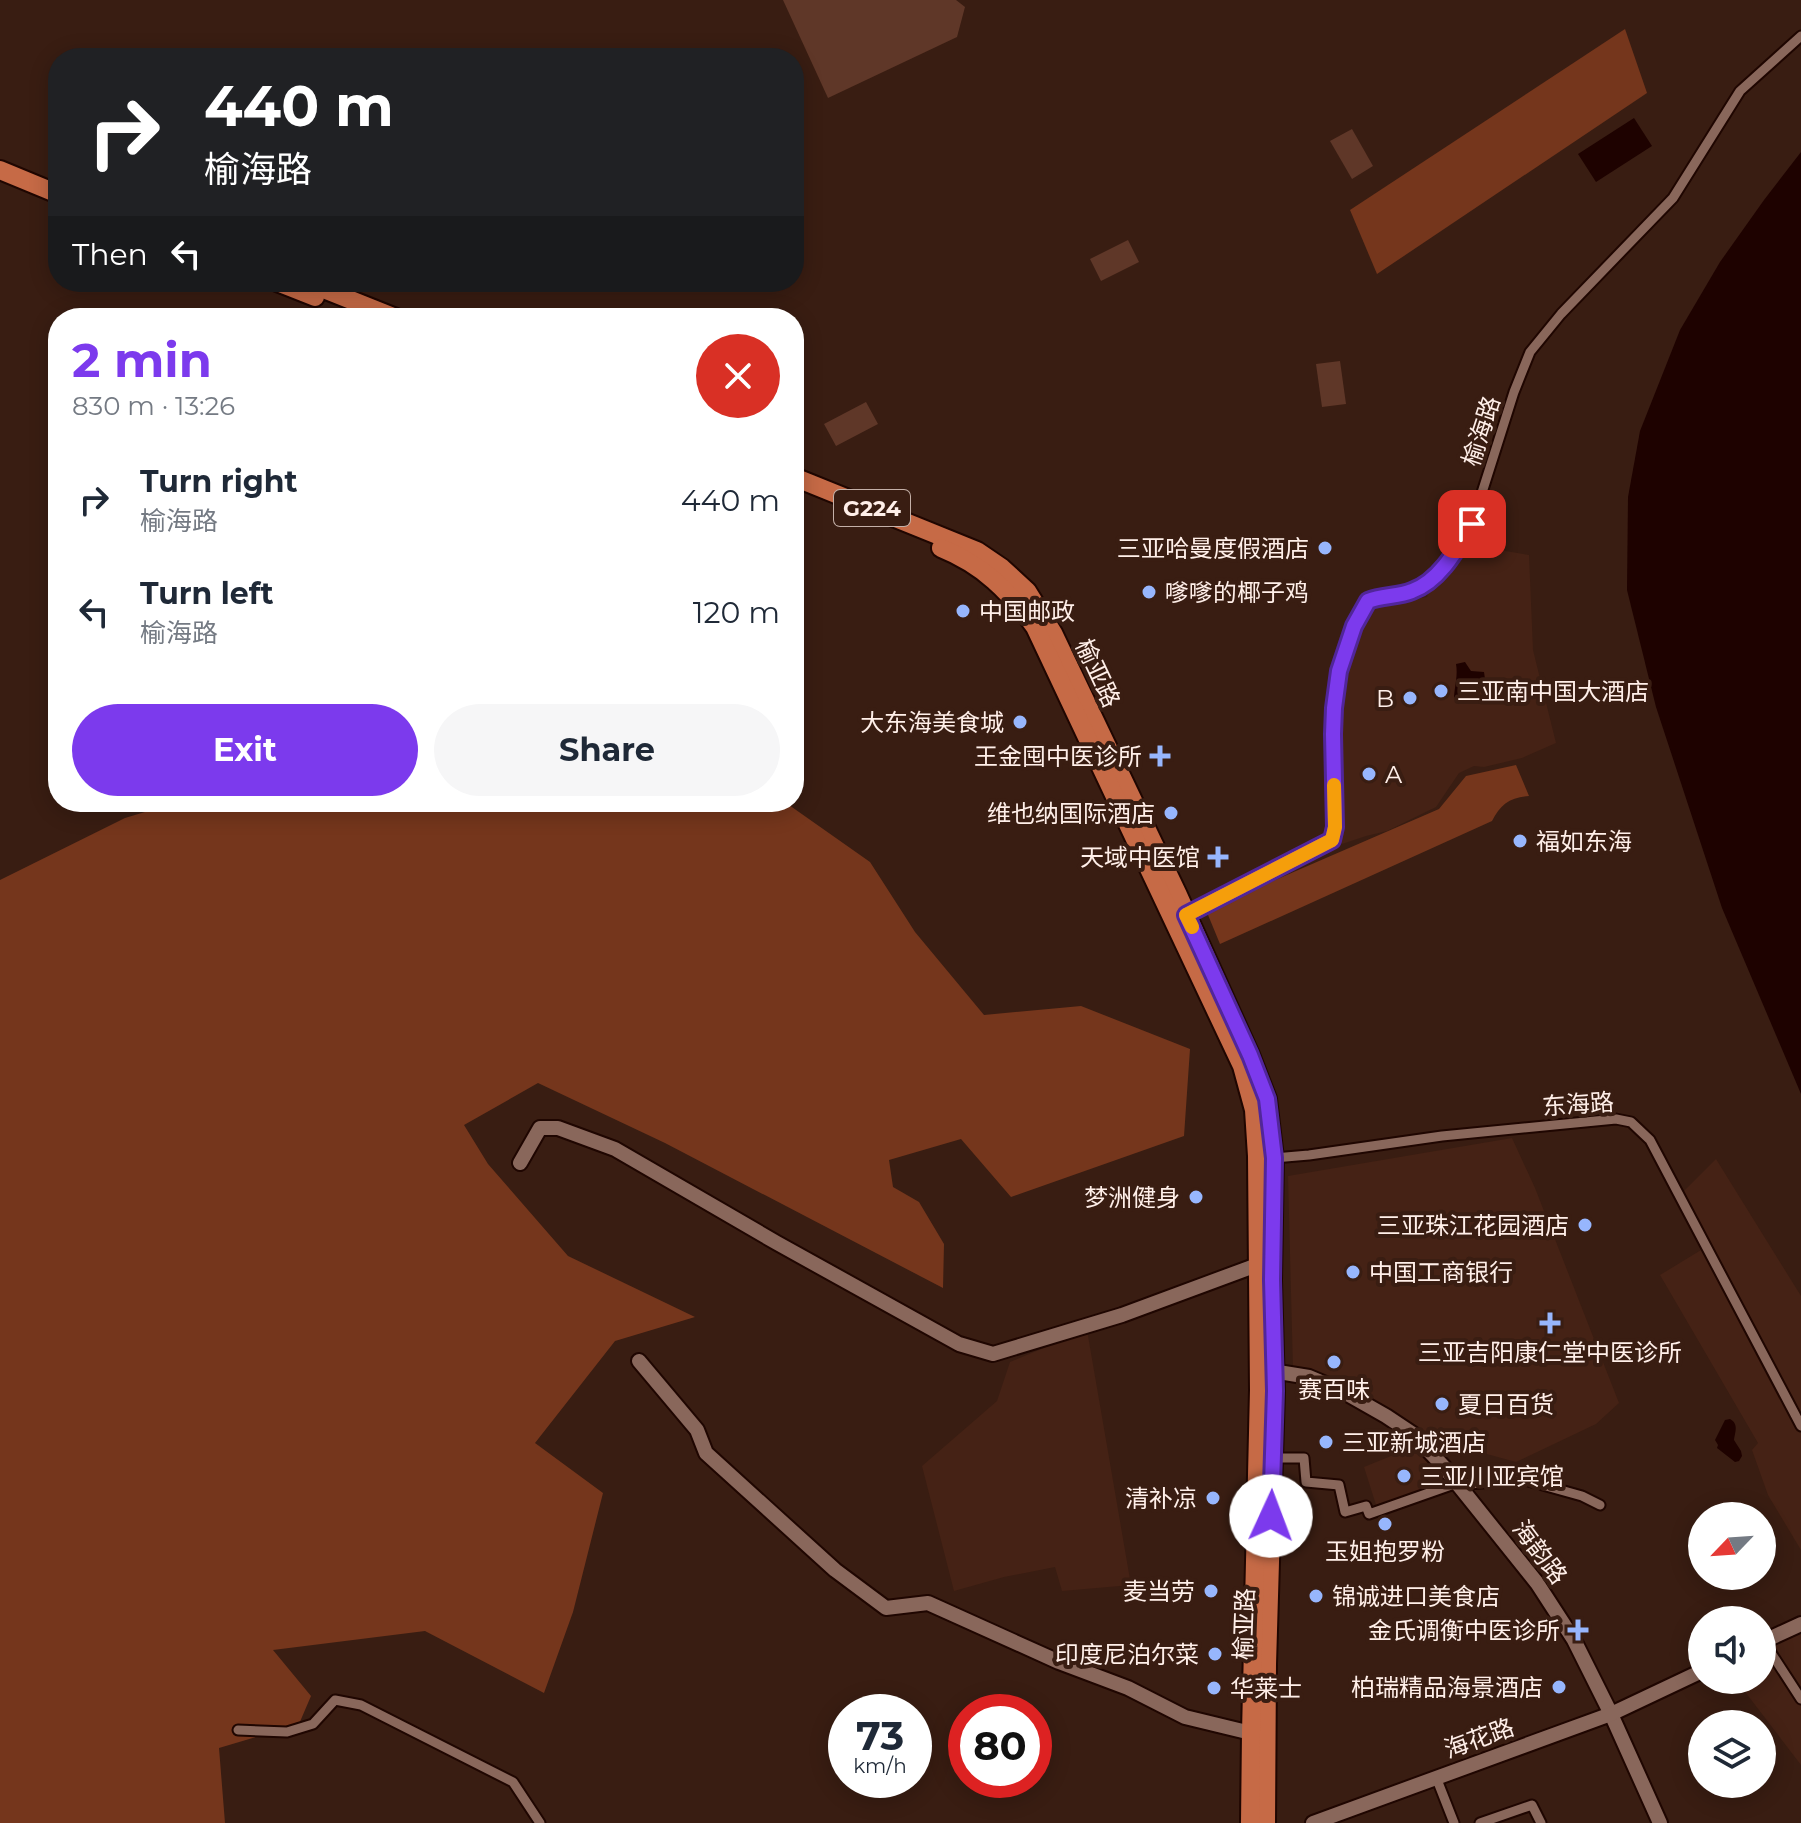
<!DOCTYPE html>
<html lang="en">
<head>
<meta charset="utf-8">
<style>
	:root { --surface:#fff; --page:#f6f6f7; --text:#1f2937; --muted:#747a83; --accent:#7c3aed }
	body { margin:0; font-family:Montserrat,"Noto Sans SC",sans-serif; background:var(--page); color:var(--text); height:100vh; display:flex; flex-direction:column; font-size:30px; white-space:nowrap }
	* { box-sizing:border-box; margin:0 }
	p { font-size:26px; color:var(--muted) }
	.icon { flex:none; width:44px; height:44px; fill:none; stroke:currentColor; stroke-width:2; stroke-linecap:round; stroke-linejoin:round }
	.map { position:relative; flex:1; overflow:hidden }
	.details { position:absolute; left:48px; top:308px; width:756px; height:504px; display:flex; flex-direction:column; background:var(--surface); border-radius:32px; box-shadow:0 4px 20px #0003 }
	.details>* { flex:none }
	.banner { position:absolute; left:48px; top:48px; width:756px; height:244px; border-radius:32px; box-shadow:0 4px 20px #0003; background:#202124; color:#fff; overflow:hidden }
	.needle { width:52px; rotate:245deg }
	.buttons { position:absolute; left:1688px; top:1502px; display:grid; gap:16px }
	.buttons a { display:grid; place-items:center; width:88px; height:88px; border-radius:50%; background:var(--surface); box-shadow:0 4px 20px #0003; font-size:40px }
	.speed { position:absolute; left:828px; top:1694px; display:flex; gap:16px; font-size:40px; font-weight:700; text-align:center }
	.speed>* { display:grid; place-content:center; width:104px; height:104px; border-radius:50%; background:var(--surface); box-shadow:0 4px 20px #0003; line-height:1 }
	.speed small { font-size:20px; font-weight:400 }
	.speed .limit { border:12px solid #d22; background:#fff; color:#111 }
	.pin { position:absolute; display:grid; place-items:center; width:68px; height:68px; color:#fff; margin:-34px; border-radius:16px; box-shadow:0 4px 12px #0006 }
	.me { position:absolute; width:88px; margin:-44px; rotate:2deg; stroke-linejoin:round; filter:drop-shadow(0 0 6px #0008) }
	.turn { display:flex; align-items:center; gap:28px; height:168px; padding:0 24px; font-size:36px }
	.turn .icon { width:104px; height:104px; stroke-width:2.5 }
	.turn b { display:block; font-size:56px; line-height:68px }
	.then { display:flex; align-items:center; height:76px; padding:0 24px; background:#0003; gap:16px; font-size:30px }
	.round { display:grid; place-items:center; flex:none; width:84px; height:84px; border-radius:42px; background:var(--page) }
	.head { display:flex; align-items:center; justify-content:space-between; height:136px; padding:0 24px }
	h1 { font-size:48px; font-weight:700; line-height:60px; color:var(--accent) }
	.primary-button { display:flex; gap:16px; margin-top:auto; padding:16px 24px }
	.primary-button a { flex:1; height:92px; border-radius:48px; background:var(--accent); color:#fff; font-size:32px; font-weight:700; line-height:92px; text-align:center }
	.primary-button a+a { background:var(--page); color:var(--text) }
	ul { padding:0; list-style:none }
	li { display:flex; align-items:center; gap:24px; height:112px; padding:0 24px }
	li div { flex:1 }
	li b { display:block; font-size:30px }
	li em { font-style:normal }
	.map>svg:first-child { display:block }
</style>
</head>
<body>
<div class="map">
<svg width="1801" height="1823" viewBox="0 0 1801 1823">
	<rect width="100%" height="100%" fill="#391d12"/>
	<g fill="#452215">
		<polygon points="1494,549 1529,555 1533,650 1556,743 1522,758 1484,767 1474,766 1459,773 1436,807 1387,831 1366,836 1342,844 1337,834 1335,737 1342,670 1357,625 1368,607 1427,597 1432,582 1463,550"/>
		<polygon points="1512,1138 1535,1188 1619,1403 1596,1424 1516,1462 1450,1444 1319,1375 1293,1370 1288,1176"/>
		<polygon points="1716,1159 1801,1296 1801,1550 1768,1495 1752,1450 1758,1443 1660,1275 1711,1244 1684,1191"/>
		<polygon points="1087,1330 1131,1585 1062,1591 1055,1567 1004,1577 954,1591 922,1466 997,1401 1010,1362"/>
		<polygon points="1409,1443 1448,1485 1377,1508 1364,1467 1391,1456"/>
		<polygon points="1801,1633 1801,1765 1736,1680 1762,1680 1762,1652"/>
	</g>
	<g fill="#5f3728">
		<polygon points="783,0 956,0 965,7 957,37 828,98"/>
		<polygon points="1352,129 1373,166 1352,179 1330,141"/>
		<polygon points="1128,240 1139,262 1101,281 1090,259"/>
		<polygon points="1340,361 1346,404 1322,407 1316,364"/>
		<polygon points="866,402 878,424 836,446 824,424"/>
	</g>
	<g fill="#75361c">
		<polygon points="1625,29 1647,93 1377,274 1350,210"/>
		<path d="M1516,765L1529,796C1510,797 1500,805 1492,821L1220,944L1206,910L1439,809L1466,776Z"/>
		<polygon points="178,802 742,802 789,805 870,862 915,932 984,1015 1081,1006 1190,1049 1184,1136 1011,1197 961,1139 889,1160 893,1187 919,1202 944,1244 943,1288 665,1143 538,1083 464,1125 488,1164 568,1256 695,1317 615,1341 535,1443 603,1493 573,1612 544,1693 425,1631 273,1650 311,1696 299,1724 219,1748 225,1823 0,1823 0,880 125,818"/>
	</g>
	<g fill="#1e0200">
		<polygon points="1634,118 1652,146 1596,182 1578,154"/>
		<polygon points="1801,152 1801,1094 1722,908 1656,707 1627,590 1628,497 1640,431 1680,330 1720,262 1764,200"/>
		<path d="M1465,662L1471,671L1484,672L1486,686L1473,691L1469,699H1457L1454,697C1455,685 1458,675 1456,664Z"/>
		<path d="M1730,1419C1739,1424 1735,1432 1734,1440L1741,1451L1742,1456L1739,1461L1735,1462L1717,1448L1718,1445L1715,1440L1725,1420Z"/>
	</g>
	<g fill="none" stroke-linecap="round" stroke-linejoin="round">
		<g stroke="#1f0601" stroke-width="13">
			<g id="street">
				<path d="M1187,914L1332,840L1335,827C1334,776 1328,722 1339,671C1342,659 1347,648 1351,636C1355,623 1360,607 1372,599L1410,592L1422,587L1434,577L1454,554L1472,524L1514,392L1530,352L1561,314L1673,198L1740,91L1801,36"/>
				<polyline points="1274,1158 1309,1155 1442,1136 1616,1119 1631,1122 1650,1140 1801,1426"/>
				<polyline points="1273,1458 1304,1458 1306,1482 1339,1485 1345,1512 1366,1506 1369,1514 1457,1483"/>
				<polyline points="1460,1487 1468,1484 1525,1480 1582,1496 1600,1505"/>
				<polyline points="1764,1642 1801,1699"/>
				<polyline points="238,1730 287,1732 313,1724 335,1700 361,1705 513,1782 540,1823"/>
				<polyline points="1436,1777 1454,1823"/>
				<polyline points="1480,1823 1532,1805 1541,1823"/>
			</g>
		</g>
		<g stroke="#1f0601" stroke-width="18">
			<g id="secondary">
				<polyline points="520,1163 540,1128 558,1128 615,1149 777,1243 959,1344 993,1354 1122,1315 1257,1265"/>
				<polyline points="639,1361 697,1430 706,1453 835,1570 886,1608 928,1603 1059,1662 1128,1688 1185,1717 1251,1733"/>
				<polyline points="1266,1370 1309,1377 1342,1391 1386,1416 1413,1434 1444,1467 1537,1583 1574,1640 1611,1714 1660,1823"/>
				<polyline points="1762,1642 1801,1624"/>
				<polyline points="1313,1823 1611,1714 1702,1671"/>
			</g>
		</g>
		<g stroke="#1f0601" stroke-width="22">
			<g id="highway">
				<polyline points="0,170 58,194"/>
				<polyline points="277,282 315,297"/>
				<polyline points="306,282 396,318"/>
				<polyline points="794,477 977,551 1002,568 1027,591 1053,633 1178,895 1250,1055 1267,1099 1274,1158 1272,1280 1275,1391 1267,1664 1266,1823"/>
				<path d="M941,548C983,565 1009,591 1035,627L1242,1066L1254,1110L1257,1156L1259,1390L1251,1733L1250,1823"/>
			</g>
		</g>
		<use href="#street" stroke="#89675b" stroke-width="9"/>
		<use href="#secondary" stroke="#89675b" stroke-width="14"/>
		<use href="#highway" stroke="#c66a46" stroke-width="18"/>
	</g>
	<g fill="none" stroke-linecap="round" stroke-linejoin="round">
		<g stroke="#51269a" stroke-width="20">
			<path id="route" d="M1271,1516L1275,1391L1272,1280L1274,1158L1267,1099L1250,1055L1186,915L1332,840L1335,827L1333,734L1334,708L1339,671L1354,626L1368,601C1382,595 1398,597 1412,591C1440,581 1457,549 1472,524"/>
		</g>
		<use href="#route" stroke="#7c3aed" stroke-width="14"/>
		<polyline stroke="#f59e0b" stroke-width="14" points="1192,927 1186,915 1332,840 1335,827 1334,785"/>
	</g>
	<g fill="#97b6fd" stroke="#391d12" stroke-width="3">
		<circle cx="1325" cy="548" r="8"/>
		<circle cx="1149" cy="592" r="8"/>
		<circle cx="963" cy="611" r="8"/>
		<circle cx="1441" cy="691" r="8"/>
		<circle cx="1410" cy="698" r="8"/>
		<circle cx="1020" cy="722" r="8"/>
		<path d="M1156 744h8v8h8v8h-8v8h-8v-8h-8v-8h8z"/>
		<circle cx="1369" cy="774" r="8"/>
		<circle cx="1171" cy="813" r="8"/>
		<circle cx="1520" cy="841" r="8"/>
		<path d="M1214 845h8v8h8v8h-8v8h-8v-8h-8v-8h8z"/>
		<circle cx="1196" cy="1197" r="8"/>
		<circle cx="1585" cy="1225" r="8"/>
		<circle cx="1353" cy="1272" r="8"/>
		<path d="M1546 1311h8v8h8v8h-8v8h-8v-8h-8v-8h8z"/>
		<circle cx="1334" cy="1362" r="8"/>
		<circle cx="1442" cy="1404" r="8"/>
		<circle cx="1326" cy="1442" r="8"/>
		<circle cx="1404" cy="1476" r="8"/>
		<circle cx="1213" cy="1498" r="8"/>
		<circle cx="1385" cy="1524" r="8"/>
		<circle cx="1211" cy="1591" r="8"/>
		<circle cx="1316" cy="1596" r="8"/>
		<path d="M1574 1618h8v8h8v8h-8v8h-8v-8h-8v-8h8z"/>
		<circle cx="1215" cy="1654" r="8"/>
		<circle cx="1559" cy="1687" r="8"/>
		<circle cx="1214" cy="1688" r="8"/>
	</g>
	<g text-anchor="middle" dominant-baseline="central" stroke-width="8" stroke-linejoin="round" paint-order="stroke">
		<rect fill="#391d12" stroke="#c4b0a8" stroke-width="2" x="834" y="490" width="76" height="36" rx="6"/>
		<g font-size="22" font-weight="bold" fill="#ffefe9">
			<text x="872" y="508">G224</text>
		</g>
		<g font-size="24" fill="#ffefe9" stroke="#391d12">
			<text transform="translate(1481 431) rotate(-72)">榆海路</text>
			<text transform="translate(1098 673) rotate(65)">榆亚路</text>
			<text transform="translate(1578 1104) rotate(-4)">东海路</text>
			<text transform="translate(1540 1552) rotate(53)">海韵路</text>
			<text transform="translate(1244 1624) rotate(-88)">榆亚路</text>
			<text transform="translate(1479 1738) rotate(-20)">海花路</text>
		</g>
		<g font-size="24" fill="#ffefe9" stroke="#391d12" text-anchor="end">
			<text x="1309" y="548">三亚哈曼度假酒店</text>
			<text x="1165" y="592" text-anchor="start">嗲嗲的椰子鸡</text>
			<text x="979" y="611" text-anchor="start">中国邮政</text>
			<text x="1457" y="691" text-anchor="start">三亚南中国大酒店</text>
			<text x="1394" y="698">B</text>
			<text x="1004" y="722">大东海美食城</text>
			<text x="1142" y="756">王金囤中医诊所</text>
			<text x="1385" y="774" text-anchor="start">A</text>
			<text x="1155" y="813">维也纳国际酒店</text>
			<text x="1536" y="841" text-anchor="start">福如东海</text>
			<text x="1200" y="857">天域中医馆</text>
			<text x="1180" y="1197">梦洲健身</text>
			<text x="1569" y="1225">三亚珠江花园酒店</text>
			<text x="1369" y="1272" text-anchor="start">中国工商银行</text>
			<text x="1550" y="1352" text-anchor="middle">三亚吉阳康仁堂中医诊所</text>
			<text x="1334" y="1389" text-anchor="middle">赛百味</text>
			<text x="1458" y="1404" text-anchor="start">夏日百货</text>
			<text x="1342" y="1442" text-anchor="start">三亚新城酒店</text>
			<text x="1420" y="1476" text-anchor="start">三亚川亚宾馆</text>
			<text x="1197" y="1498">清补凉</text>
			<text x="1385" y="1551" text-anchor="middle">玉姐抱罗粉</text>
			<text x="1195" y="1591">麦当劳</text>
			<text x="1332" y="1596" text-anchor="start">锦诚进口美食店</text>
			<text x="1560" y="1630">金氏调衡中医诊所</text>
			<text x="1199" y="1654">印度尼泊尔菜</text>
			<text x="1543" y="1687">柏瑞精品海景酒店</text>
			<text x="1230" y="1688" text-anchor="start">华莱士</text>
		</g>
	</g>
</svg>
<div class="buttons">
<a><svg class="needle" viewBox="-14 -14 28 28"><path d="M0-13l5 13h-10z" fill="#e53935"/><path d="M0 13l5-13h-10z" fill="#747a83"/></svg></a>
<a><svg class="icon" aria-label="sound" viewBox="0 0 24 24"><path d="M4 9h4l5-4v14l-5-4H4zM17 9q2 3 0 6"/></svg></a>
<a><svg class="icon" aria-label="layers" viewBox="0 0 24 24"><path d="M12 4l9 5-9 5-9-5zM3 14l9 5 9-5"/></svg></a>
</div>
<div class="speed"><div>73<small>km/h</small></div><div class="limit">80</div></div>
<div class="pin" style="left:1472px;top:524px;background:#d93025"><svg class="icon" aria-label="arrive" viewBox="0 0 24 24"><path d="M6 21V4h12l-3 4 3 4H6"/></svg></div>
<svg class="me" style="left:1271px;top:1516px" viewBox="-20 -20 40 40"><circle r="19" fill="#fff"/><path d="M0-13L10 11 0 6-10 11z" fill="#7c3aed"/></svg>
<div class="banner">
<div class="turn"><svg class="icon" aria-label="right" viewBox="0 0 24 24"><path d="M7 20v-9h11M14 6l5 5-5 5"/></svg><div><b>440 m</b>榆海路</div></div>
<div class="then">Then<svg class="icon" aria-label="left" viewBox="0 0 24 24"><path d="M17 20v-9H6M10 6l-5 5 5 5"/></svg></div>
</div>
<section class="details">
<div class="head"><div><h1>2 min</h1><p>830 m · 13:26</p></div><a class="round" style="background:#d93025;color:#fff"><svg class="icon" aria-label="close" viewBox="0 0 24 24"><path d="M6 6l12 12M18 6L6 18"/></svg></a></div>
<ul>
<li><svg class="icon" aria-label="right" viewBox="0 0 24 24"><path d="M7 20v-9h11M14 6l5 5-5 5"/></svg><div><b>Turn right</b><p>榆海路</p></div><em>440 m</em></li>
<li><svg class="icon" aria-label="left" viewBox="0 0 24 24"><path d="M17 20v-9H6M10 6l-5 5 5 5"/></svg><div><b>Turn left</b><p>榆海路</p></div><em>120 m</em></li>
</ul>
<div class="primary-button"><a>Exit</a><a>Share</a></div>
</section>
</div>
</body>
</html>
